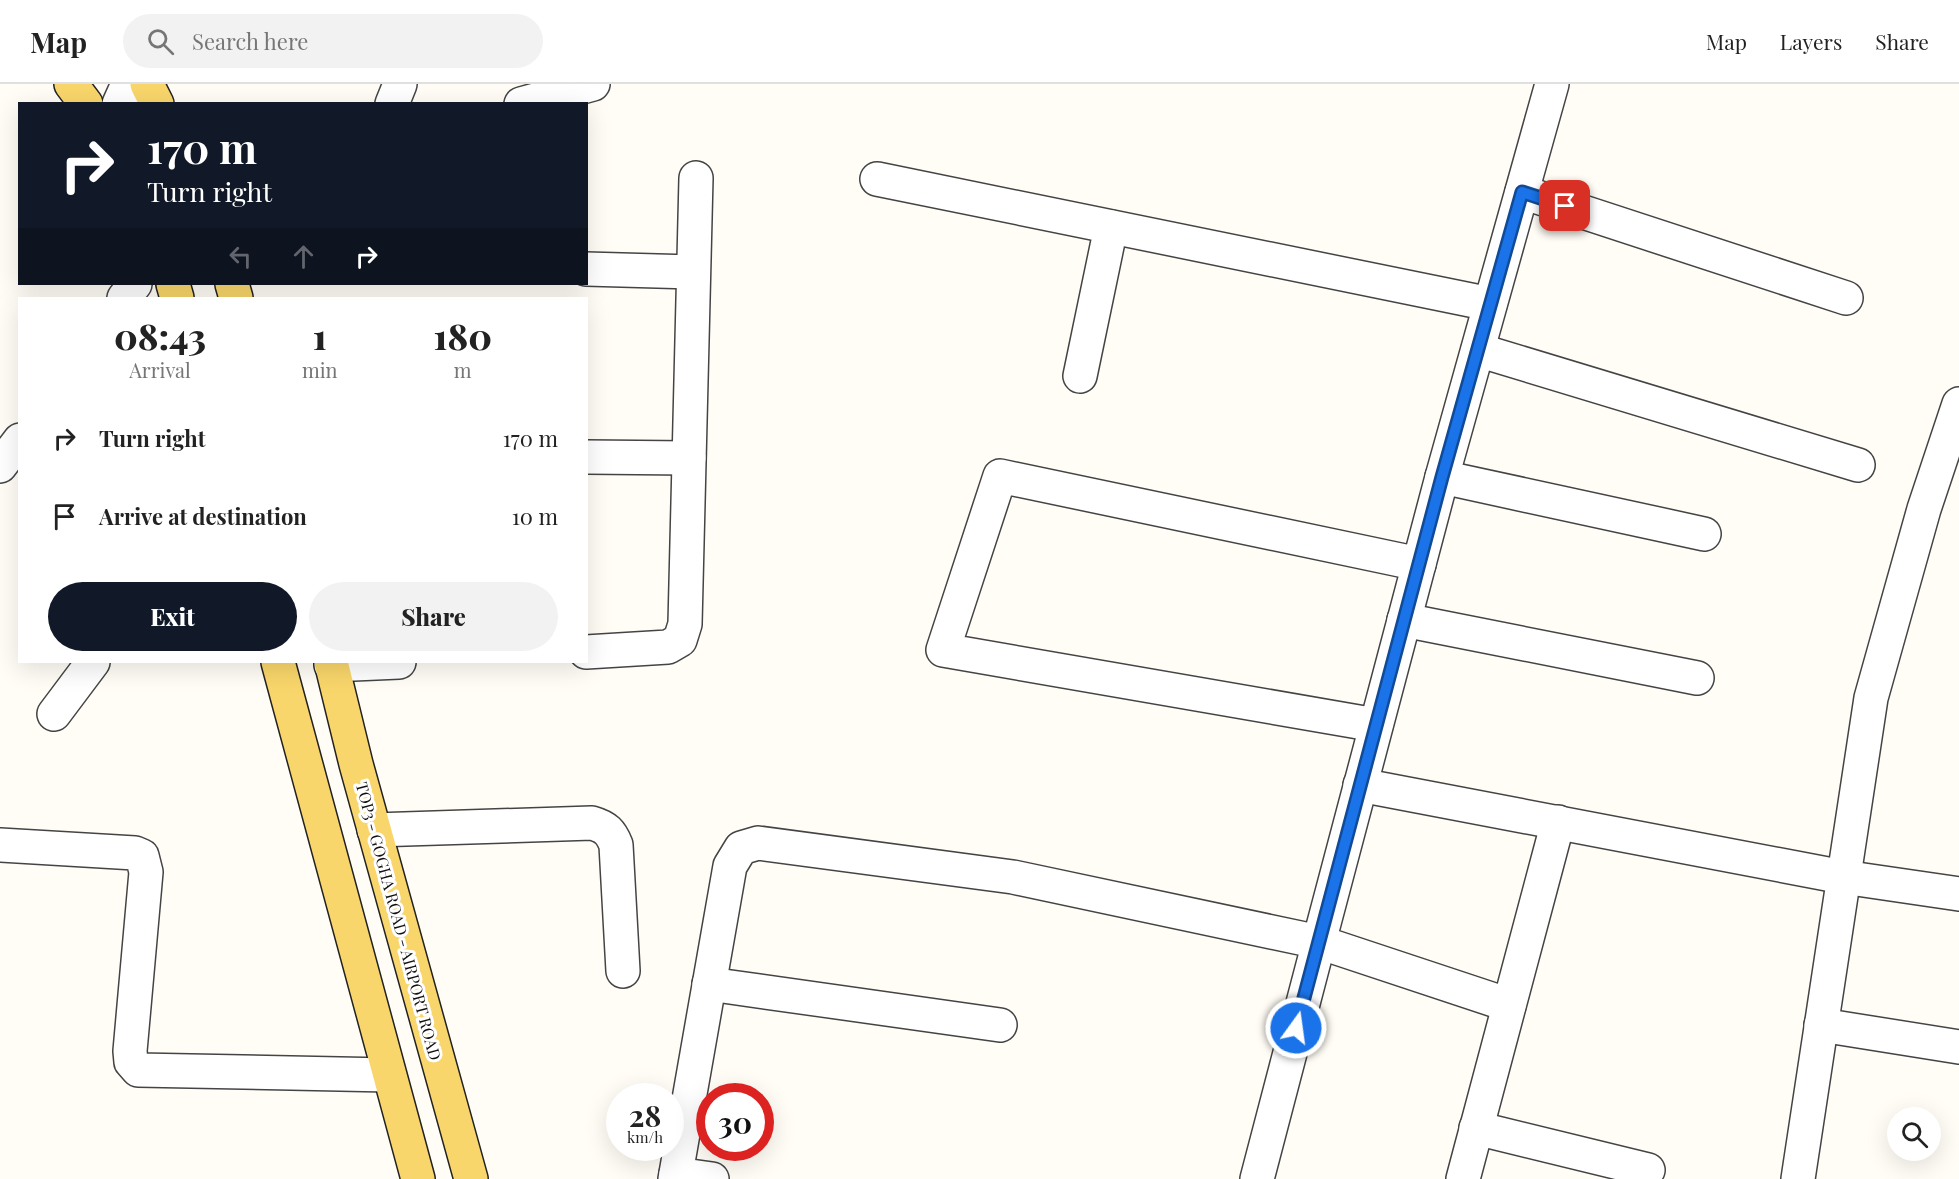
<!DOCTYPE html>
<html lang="en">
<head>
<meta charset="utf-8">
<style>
	:root { --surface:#fff; --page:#f2f2f2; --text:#222; --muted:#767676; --line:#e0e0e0; --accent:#111827 }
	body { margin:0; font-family:"Playfair Display",serif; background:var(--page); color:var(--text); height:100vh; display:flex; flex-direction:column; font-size:22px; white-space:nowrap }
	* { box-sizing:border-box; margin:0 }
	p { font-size:20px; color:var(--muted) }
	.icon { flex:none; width:33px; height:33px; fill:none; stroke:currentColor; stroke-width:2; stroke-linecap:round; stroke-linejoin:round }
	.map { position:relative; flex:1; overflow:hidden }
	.sheet { position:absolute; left:18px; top:213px; width:570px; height:366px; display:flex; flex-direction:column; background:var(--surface); border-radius:0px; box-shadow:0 6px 24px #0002 }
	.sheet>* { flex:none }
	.guide { position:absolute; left:18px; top:18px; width:570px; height:183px; border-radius:0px; box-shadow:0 6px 24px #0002; background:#111827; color:#fff; overflow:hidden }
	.fabs { position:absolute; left:1887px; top:1023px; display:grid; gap:12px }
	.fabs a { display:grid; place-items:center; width:54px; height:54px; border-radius:50%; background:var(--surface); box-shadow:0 6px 24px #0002; font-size:30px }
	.speed { position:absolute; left:606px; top:999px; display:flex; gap:12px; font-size:30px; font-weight:700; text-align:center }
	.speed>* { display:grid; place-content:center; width:78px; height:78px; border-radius:50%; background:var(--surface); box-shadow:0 6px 24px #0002; line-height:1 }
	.speed small { font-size:15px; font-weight:400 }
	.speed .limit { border:9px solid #d22; background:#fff; color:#111 }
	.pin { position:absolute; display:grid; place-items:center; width:51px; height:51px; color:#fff; margin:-26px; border-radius:12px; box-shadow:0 3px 9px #0006 }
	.me { position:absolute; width:66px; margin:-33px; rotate:14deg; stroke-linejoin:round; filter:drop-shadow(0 0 4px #0008) }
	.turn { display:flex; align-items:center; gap:21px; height:126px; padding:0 30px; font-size:27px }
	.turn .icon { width:78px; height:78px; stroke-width:2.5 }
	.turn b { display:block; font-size:42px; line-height:51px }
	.lanes { display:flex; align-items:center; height:57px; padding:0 30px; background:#0003; justify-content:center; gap:30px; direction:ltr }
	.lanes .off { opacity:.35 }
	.eta { display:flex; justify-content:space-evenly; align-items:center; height:102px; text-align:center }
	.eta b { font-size:36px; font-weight:800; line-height:42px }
	.primary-button { display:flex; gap:12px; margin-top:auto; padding:12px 30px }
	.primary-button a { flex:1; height:69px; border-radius:36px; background:var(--accent); color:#fff; font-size:24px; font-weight:800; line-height:69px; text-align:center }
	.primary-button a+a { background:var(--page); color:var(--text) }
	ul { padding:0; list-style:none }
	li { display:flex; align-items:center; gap:18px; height:78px; padding:0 30px }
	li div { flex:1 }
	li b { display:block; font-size:22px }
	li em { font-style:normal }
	header { display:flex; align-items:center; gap:36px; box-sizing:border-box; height:84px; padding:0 30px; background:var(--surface); border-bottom:2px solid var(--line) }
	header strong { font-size:28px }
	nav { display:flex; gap:33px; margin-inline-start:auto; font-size:21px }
	.search { width:420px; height:54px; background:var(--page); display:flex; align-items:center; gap:15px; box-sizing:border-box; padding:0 21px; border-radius:33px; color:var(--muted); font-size:22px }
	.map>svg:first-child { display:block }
</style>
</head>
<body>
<header>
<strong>Map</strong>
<div class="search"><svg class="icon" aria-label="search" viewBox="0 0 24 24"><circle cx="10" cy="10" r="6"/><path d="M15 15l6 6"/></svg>Search here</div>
<nav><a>Map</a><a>Layers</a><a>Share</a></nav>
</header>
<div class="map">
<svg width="1959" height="1095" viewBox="0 0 1959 1095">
	<rect width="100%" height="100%" fill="#fffdf5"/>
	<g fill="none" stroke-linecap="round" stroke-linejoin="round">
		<g stroke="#444" stroke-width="36">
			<g id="minor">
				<polyline points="119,20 128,0"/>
				<polyline points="392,20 400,0"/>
				<polyline points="521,20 593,0"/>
				<polyline points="877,95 1490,220"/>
				<polyline points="1522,108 1846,214"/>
				<polyline points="586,185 693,188"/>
				<polyline points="124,214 135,200"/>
				<polyline points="1478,266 1858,381"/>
				<polyline points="1080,292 1111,143"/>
				<polyline points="586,373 689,374"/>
				<polyline points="0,382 20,356"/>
				<polyline points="1442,393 1704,450"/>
				<polyline points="1404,536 1697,594"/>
				<polyline points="586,568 668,563 680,556 685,540 696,94"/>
				<polyline points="331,581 399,578"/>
				<polyline points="54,630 93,578"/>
				<polyline points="1376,641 943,566 1000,392 1419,480"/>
				<polyline points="1360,701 1843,793 1959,810"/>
				<path d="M374,746L592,739C606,743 611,748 616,761L623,887"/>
				<polyline points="0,761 135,769 142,772 146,788 130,967 131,978 138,986 389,991"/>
				<polyline points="709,900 1000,941"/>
				<polyline points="1509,921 1319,858 1442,393 1552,0"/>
				<polyline points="1821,941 1959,963"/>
				<polyline points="1476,1044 1648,1086"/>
				<polyline points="676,1090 712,1095"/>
				<polyline points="675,1095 730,782 741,764 758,759 1013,793 1319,858 1257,1095"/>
				<polyline points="1463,1095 1558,738"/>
				<polyline points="1798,1095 1871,614 1924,425 1959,320"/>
			</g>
		</g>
		<g stroke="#222" stroke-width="36">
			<g id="major">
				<polyline points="71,0 86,20"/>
				<polyline points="147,0 157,20"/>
				<polyline points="173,200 177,214"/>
				<polyline points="232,200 236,214"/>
				<polyline points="278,578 418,1095"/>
				<polyline points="331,578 356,680 471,1095"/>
			</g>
		</g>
		<use href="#minor" stroke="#fff" stroke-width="33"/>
		<use href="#major" stroke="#f9d66b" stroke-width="33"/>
	</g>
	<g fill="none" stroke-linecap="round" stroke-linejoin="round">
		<g stroke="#114b97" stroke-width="15">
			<polyline id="route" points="1296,944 1442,393 1522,108 1565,122"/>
		</g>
		<use href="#route" stroke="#1a73e8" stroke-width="10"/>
	</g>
	<g text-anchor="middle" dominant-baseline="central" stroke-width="6" stroke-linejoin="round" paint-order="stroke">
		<g font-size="16" fill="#111" stroke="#fff">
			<text transform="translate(399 837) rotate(75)">TOP3 - GOGHA ROAD - AIRPORT ROAD</text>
		</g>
	</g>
</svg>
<div class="fabs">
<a><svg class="icon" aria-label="search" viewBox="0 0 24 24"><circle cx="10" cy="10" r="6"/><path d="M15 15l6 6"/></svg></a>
</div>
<div class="speed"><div>28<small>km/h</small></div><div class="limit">30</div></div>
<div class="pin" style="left:1565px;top:122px;background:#d93025"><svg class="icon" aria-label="arrive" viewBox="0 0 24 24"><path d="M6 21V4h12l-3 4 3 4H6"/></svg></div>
<svg class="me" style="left:1296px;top:944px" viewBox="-20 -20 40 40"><circle r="17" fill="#1a73e8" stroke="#fff" stroke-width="3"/><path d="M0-11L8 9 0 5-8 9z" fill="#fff"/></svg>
<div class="guide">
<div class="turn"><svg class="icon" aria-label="right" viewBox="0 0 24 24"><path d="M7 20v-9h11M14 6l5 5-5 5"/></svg><div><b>170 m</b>Turn right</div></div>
<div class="lanes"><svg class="icon off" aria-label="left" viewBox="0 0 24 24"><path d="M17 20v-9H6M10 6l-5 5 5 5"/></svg><svg class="icon off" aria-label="ahead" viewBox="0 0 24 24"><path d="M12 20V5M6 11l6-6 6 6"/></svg><svg class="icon" aria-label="right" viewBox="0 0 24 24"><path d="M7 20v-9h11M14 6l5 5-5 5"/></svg></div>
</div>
<section class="sheet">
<div class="eta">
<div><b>08:43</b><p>Arrival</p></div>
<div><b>1</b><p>min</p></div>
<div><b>180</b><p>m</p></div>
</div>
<ul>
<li><svg class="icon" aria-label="right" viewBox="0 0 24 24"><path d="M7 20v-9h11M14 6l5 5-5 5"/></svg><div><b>Turn right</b></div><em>170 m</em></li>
<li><svg class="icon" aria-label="arrive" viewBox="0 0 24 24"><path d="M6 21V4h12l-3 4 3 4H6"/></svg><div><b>Arrive at destination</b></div><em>10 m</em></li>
</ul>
<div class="primary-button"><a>Exit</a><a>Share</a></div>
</section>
</div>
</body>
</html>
